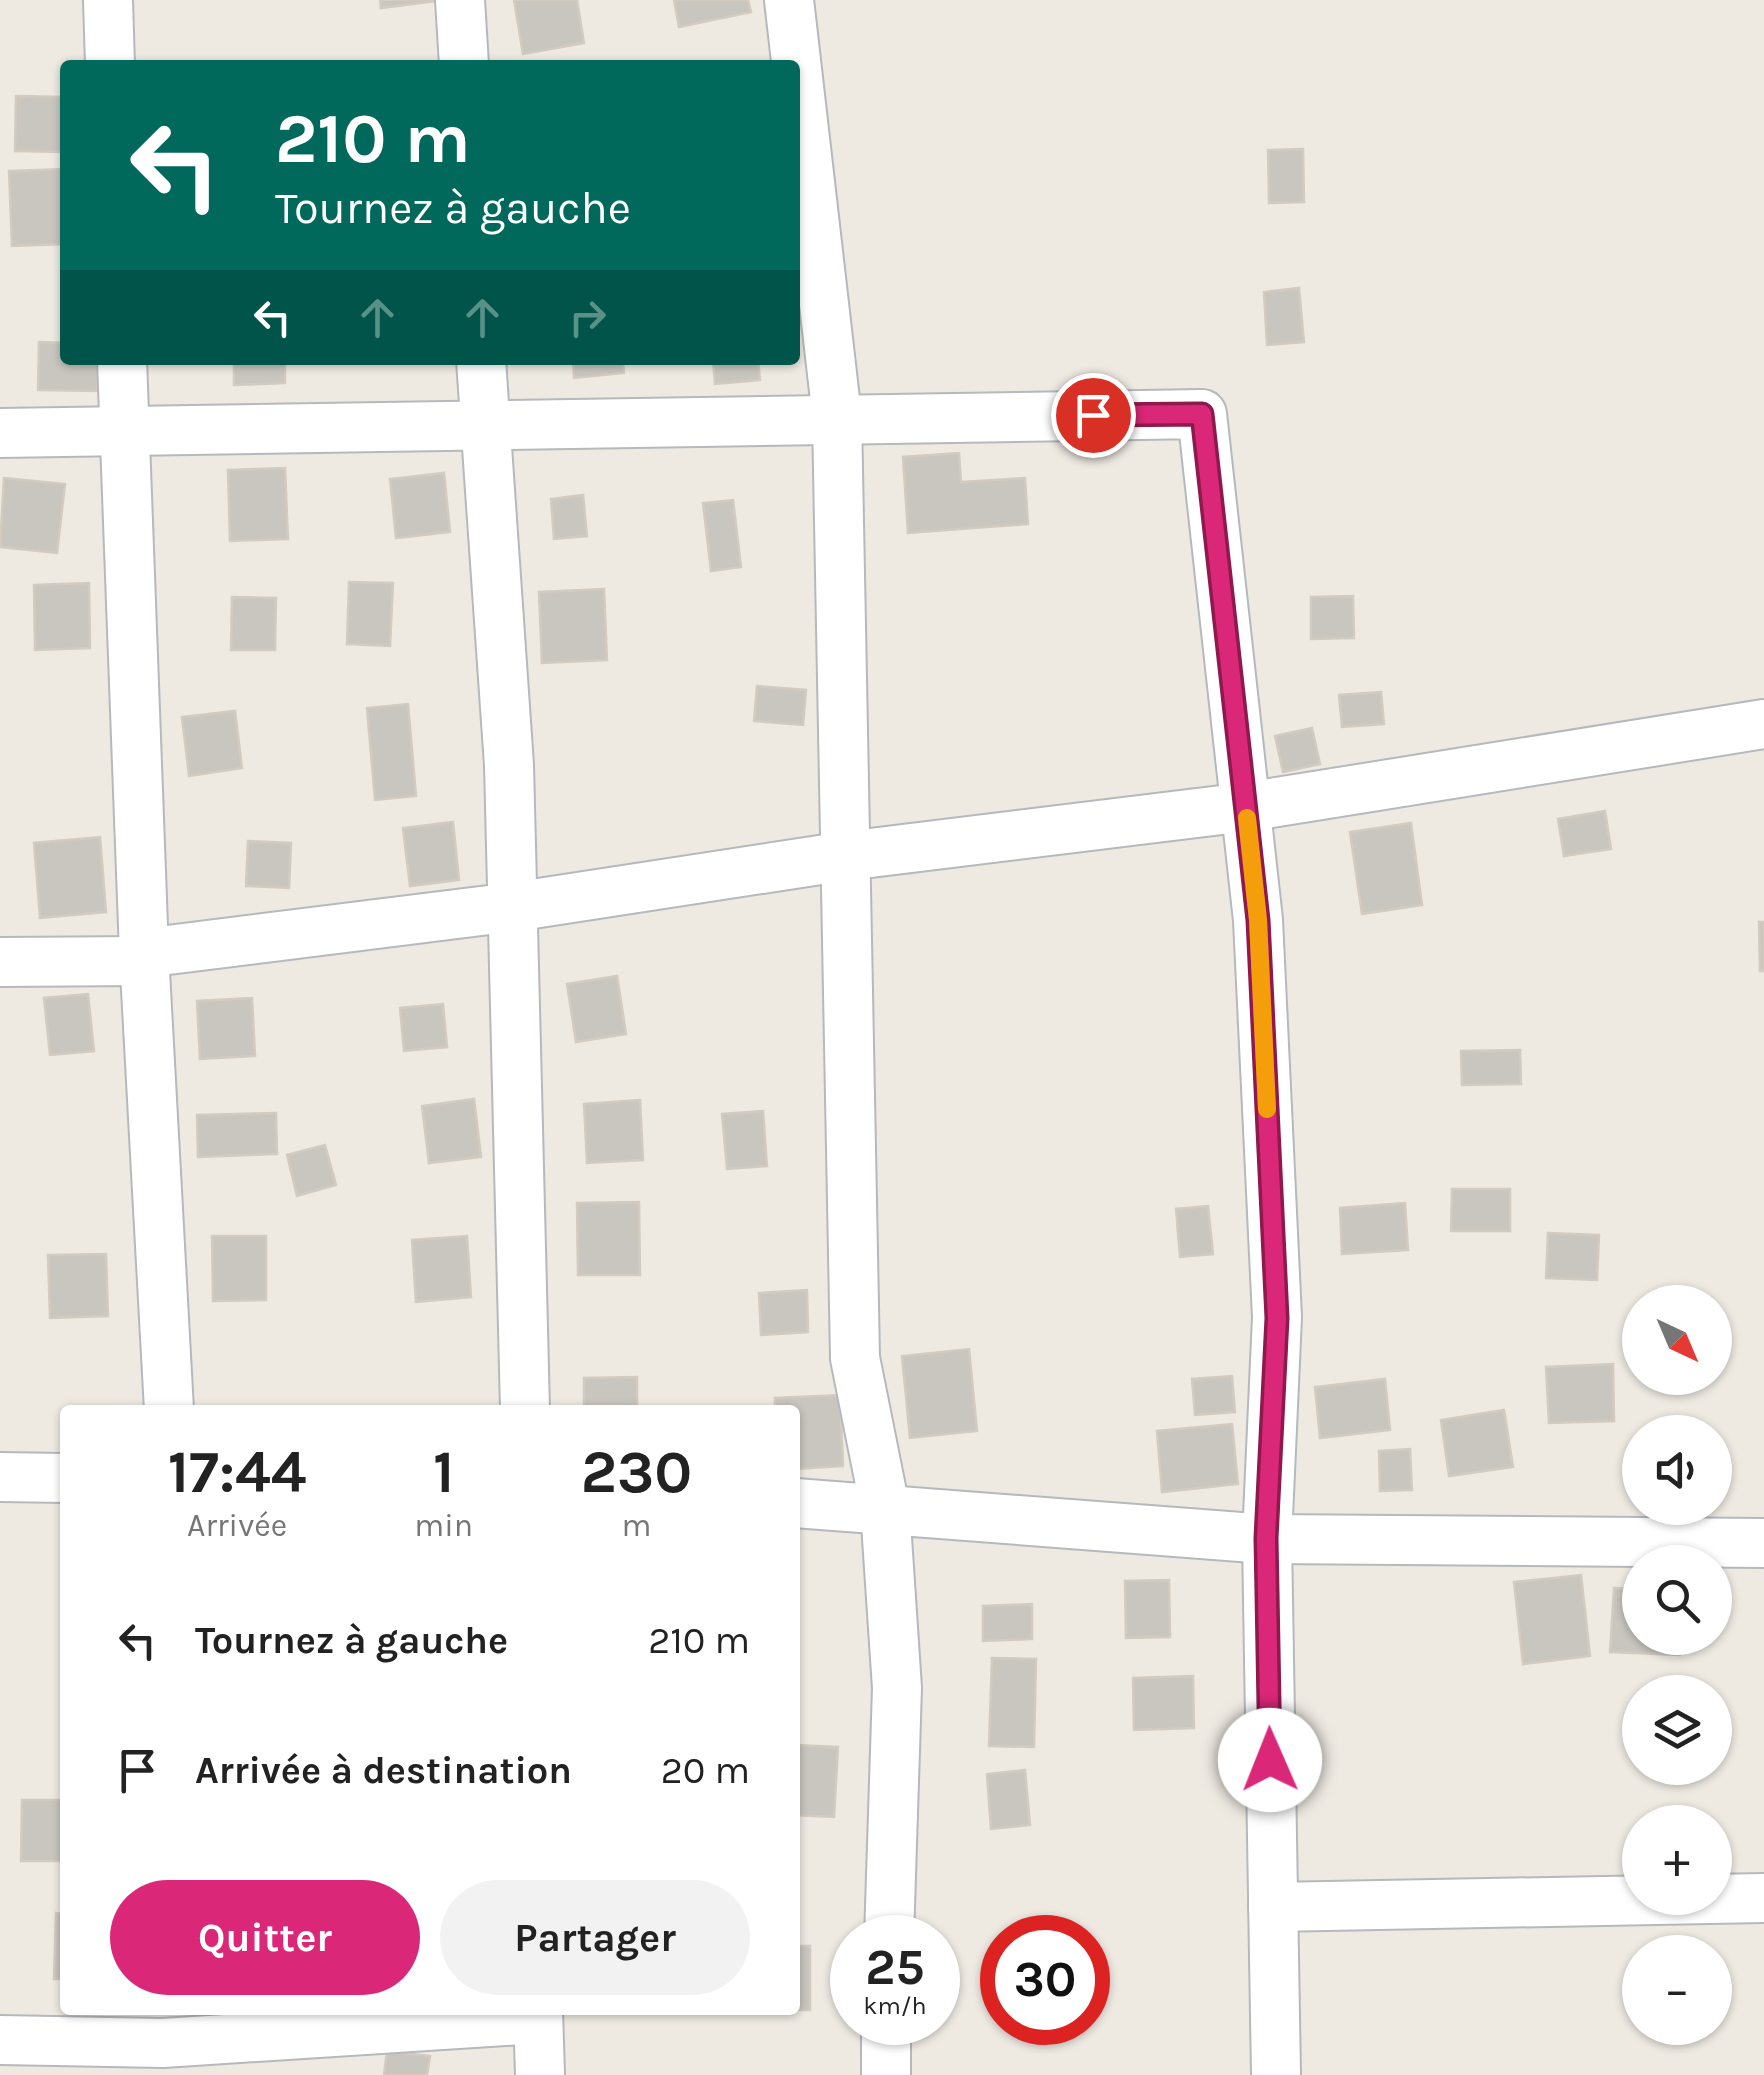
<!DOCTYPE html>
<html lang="fr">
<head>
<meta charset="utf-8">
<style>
	:root { --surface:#fff; --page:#f2f2f2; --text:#222; --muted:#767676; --accent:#db2777 }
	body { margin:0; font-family:Karla,sans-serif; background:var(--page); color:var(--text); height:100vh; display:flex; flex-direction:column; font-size:38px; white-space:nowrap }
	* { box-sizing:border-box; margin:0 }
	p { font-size:32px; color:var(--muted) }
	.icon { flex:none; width:55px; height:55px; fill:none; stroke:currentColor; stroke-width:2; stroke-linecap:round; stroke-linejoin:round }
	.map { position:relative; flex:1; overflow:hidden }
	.details { position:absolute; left:60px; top:1405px; width:740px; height:610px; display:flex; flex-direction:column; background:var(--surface); border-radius:10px; box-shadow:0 2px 8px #0004 }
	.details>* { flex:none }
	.top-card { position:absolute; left:60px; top:60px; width:740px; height:305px; border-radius:10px; box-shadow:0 2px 8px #0004; background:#00695c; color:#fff; overflow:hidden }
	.needle { width:65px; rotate:136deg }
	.buttons { position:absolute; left:1622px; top:1285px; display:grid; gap:20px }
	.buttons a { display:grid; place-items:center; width:110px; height:110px; border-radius:50%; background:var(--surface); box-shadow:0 2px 8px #0004; font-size:50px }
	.speed { position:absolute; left:830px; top:1915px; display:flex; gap:20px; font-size:50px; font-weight:700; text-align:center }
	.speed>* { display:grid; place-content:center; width:130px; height:130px; border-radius:50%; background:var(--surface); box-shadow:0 2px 8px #0004; line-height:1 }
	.speed small { font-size:25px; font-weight:400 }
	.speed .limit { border:15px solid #d22; background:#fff; color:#111 }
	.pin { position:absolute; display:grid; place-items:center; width:85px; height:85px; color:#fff; margin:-42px; border:5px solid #fff; border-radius:50%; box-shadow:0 2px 10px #0007 }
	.me { position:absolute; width:110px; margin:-55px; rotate:359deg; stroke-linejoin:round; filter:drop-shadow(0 0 8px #0008) }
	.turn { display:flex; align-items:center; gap:35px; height:210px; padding:0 50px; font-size:45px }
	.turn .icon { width:130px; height:130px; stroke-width:2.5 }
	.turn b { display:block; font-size:70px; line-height:85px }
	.lanes { display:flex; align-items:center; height:95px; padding:0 50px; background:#0003; justify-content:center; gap:50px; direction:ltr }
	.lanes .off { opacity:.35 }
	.eta { display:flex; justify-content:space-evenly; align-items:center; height:170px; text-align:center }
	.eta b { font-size:60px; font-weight:700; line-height:70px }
	.primary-button { display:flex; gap:20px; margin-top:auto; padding:20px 50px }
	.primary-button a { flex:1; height:115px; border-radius:60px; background:var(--accent); color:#fff; font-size:40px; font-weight:700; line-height:115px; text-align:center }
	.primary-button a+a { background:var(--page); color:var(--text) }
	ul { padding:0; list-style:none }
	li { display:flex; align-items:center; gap:30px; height:130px; padding:0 50px }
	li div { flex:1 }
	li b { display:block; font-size:38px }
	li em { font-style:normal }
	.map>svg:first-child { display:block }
</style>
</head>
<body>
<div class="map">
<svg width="1764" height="2075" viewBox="0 0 1764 2075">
	<rect width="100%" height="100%" fill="#eeeae2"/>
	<g fill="#c9c5bf" stroke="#d3cbc0" stroke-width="2.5">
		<polygon points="380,0 437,0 437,1 381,8"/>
		<polygon points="514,0 577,0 584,43 523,54"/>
		<polygon points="674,0 748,0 751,12 679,27"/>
		<polygon points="16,96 65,97 65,152 15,151"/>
		<polygon points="1303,149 1304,202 1269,203 1268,150"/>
		<polygon points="65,169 65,244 12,246 9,171"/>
		<polygon points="1299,288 1304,342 1267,345 1264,292"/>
		<polygon points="39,342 65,343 65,360 98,360 97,391 38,390"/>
		<polygon points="234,360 285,360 285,383 234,385"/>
		<polygon points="573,360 623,360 624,373 574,378"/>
		<polygon points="713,360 758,360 760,380 715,384"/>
		<polygon points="959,453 961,482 1025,478 1028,524 908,533 903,457"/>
		<polygon points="285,468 288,539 230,541 228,470"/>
		<polygon points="444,473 450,532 396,538 390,479"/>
		<polygon points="4,478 65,484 57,553 0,547"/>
		<polygon points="583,495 587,536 554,539 551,499"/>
		<polygon points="733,500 741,567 711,571 703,503"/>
		<polygon points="349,582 393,583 390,646 347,644"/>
		<polygon points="89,583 90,648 35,650 34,585"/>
		<polygon points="604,589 607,660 542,663 539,592"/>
		<polygon points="1353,596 1354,638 1311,639 1311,597"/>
		<polygon points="232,597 276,598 275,650 231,650"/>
		<polygon points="757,686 806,690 803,725 754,721"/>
		<polygon points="1381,692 1384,724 1342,727 1339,695"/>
		<polygon points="408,704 416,796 375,800 367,708"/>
		<polygon points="235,711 242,768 189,776 182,717"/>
		<polygon points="1312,728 1320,764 1283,772 1275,736"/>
		<polygon points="1605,811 1611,849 1564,856 1558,819"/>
		<polygon points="453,822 459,880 410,886 403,828"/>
		<polygon points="1411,823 1422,905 1362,914 1350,832"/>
		<polygon points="100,837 106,912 40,918 34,843"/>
		<polygon points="248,841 291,843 289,888 246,886"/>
		<polygon points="1759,922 1764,922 1764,971 1760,971"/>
		<polygon points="617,976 626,1034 576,1042 567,984"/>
		<polygon points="88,994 94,1051 50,1055 44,998"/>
		<polygon points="252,998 255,1056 200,1059 197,1001"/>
		<polygon points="443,1004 447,1047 404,1051 400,1008"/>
		<polygon points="1520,1050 1521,1084 1462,1085 1461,1051"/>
		<polygon points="474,1099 481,1157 429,1163 422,1106"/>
		<polygon points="640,1100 643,1160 587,1163 584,1104"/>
		<polygon points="763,1111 767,1166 727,1169 722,1114"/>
		<polygon points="276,1113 277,1154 198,1157 197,1115"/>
		<polygon points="325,1145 336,1185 297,1196 287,1155"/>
		<polygon points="1452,1189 1510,1189 1510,1231 1451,1231"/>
		<polygon points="639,1202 640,1275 578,1275 577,1203"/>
		<polygon points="1405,1203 1408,1250 1342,1254 1340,1208"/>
		<polygon points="1208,1206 1213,1254 1180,1257 1176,1209"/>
		<polygon points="1548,1233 1599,1235 1597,1280 1546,1278"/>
		<polygon points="212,1236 266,1236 266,1300 213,1301"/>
		<polygon points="467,1236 471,1297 416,1302 412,1240"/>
		<polygon points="106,1254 108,1316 50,1318 48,1255"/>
		<polygon points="807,1290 808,1332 761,1335 759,1293"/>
		<polygon points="969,1349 977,1431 910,1438 902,1356"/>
		<polygon points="1613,1364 1614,1421 1549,1423 1546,1367"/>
		<polygon points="1232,1376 1235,1412 1195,1415 1192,1379"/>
		<polygon points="637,1377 637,1410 584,1410 584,1378"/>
		<polygon points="1385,1379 1390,1430 1320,1438 1315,1387"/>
		<polygon points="840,1395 843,1466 795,1469 795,1410 775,1410 775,1398"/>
		<polygon points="1504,1410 1513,1467 1449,1476 1441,1420"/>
		<polygon points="1232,1424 1238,1484 1162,1492 1157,1431"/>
		<polygon points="1410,1449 1412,1490 1380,1491 1379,1451"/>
		<polygon points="1581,1575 1590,1656 1523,1664 1514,1582"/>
		<polygon points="1169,1580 1170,1637 1126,1638 1125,1581"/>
		<polygon points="1614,1588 1640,1589 1640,1638 1681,1638 1680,1655 1610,1652"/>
		<polygon points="1032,1604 1032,1639 983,1641 983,1606"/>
		<polygon points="992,1658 1036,1659 1034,1747 989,1746"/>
		<polygon points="1193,1676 1194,1728 1134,1730 1133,1678"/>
		<polygon points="795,1745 838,1747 834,1817 795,1815"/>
		<polygon points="1025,1770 1030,1825 991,1829 987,1774"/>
		<polygon points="22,1800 65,1800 65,1861 21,1861"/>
		<polygon points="56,1913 65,1914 65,1979 54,1979"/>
		<rect x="795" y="1946" width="15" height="64"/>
		<polygon points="387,2051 430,2056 427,2075 384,2075"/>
	</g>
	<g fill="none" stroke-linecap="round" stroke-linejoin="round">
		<g stroke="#b5b9bd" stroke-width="52">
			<g id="street">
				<polyline points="108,0 110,65"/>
				<polyline points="460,0 464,65"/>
				<polyline points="789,0 837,417 855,1358 885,1508 897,1688 889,1938"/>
				<polyline points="122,360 144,953 169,1410"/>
				<polyline points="481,360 509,765 525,1410"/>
				<polyline points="0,433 1202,414 1258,920 1277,1317 1267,1539 1276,2075"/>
				<polyline points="144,953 513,907 846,856 1246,807 1764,724"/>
				<polyline points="0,962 144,961"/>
				<polyline points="0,1477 65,1478"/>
				<polyline points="795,1503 1267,1539 1764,1543"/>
				<polyline points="1273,1907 1764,1898"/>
				<polyline points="538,2010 540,2075"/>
				<polyline points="886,2022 886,2075"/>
				<polyline points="0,2040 163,2043 538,2019"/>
			</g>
		</g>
		<use href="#street" stroke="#fff" stroke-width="48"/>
	</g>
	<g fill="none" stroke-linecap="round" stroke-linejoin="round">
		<g stroke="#8e194d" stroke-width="25">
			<polyline id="route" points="1093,415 1202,414 1258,920 1277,1318 1266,1538 1270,1760"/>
		</g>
		<use href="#route" stroke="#db2777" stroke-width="18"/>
		<polyline stroke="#f59e0b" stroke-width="18" points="1247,818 1258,920 1267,1109"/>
	</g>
</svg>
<div class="buttons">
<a><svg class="needle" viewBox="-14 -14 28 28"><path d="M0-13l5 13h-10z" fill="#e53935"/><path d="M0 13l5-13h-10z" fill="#767676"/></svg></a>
<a><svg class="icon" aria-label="sound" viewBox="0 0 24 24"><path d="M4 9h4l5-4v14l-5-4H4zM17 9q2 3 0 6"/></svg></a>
<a><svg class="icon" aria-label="search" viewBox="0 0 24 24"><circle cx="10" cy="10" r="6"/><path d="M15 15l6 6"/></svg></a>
<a><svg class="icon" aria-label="layers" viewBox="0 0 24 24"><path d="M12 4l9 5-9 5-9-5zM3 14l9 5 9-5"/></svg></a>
<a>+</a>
<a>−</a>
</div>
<div class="speed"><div>25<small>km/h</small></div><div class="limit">30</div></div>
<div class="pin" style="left:1093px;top:415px;background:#d93025"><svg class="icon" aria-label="arrive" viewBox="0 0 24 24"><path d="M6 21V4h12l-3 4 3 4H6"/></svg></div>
<svg class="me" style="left:1270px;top:1760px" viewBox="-20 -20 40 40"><circle r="19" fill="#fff"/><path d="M0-13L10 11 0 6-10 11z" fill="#db2777"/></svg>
<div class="top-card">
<div class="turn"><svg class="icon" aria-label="left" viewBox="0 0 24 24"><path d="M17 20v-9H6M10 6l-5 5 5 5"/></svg><div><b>210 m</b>Tournez à gauche</div></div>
<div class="lanes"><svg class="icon" aria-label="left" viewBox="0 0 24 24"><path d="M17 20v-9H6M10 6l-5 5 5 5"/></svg><svg class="icon off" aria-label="ahead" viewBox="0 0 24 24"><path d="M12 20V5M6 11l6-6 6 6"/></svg><svg class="icon off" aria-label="ahead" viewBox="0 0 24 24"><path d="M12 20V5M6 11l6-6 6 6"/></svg><svg class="icon off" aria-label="right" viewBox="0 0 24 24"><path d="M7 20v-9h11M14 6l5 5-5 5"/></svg></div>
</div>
<section class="details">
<div class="eta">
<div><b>17:44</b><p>Arrivée</p></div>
<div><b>1</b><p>min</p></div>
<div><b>230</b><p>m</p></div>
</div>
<ul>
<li><svg class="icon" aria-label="left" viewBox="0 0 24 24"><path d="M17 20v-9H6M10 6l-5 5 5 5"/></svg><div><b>Tournez à gauche</b></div><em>210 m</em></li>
<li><svg class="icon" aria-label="arrive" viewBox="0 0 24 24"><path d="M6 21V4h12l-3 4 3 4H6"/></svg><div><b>Arrivée à destination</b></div><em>20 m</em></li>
</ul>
<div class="primary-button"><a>Quitter</a><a>Partager</a></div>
</section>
</div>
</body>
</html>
